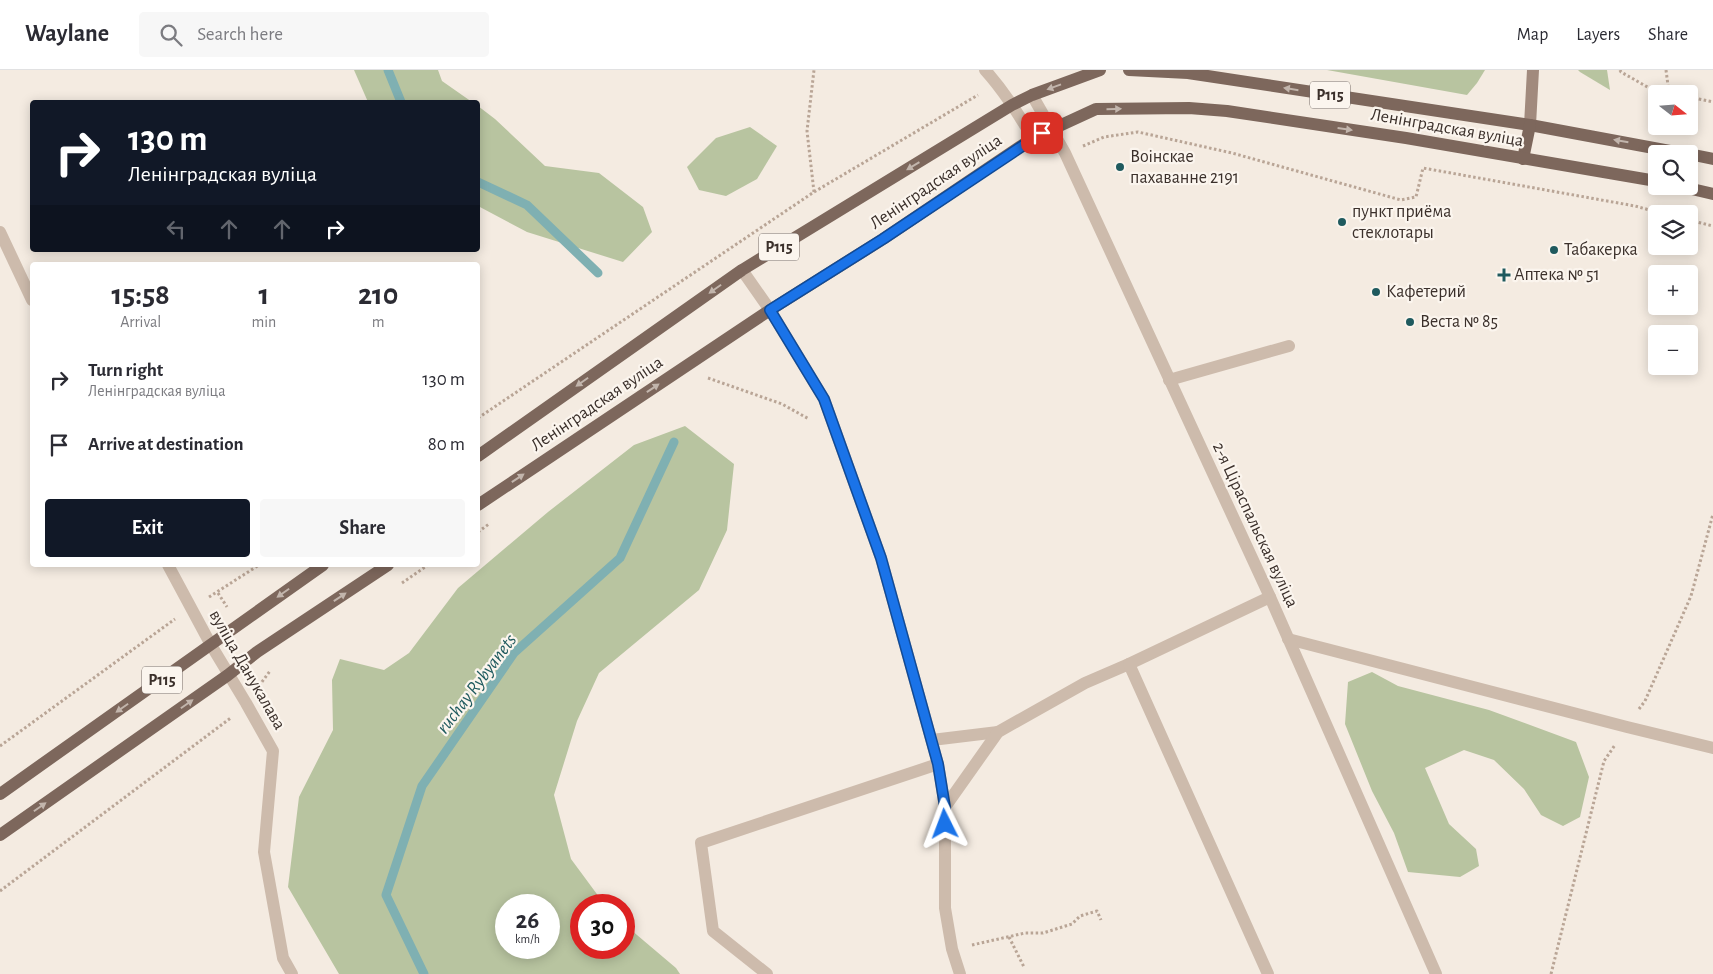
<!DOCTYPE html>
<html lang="en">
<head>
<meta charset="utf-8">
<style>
	:root { --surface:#fff; --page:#f7f7f7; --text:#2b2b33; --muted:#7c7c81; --line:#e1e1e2; --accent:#111827 }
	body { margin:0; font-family:"Alegreya Sans",sans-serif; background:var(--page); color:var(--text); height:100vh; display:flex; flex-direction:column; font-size:19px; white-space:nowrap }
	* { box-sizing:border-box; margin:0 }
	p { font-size:16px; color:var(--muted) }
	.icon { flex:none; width:28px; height:28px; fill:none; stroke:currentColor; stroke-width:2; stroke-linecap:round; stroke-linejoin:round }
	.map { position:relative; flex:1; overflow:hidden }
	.panel { position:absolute; left:30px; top:192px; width:450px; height:305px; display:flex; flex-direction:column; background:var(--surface); border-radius:5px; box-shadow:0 2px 12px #0003 }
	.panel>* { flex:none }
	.banner { position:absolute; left:30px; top:30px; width:450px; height:152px; border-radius:5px; box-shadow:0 2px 12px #0003; background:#111827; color:#fff; overflow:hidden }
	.needle { width:32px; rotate:107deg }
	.tools { position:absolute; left:1648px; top:15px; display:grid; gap:10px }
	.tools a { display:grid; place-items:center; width:50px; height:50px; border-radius:5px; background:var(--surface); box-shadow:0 2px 12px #0003; font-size:25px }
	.speed { position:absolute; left:495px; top:824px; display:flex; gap:10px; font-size:25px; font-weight:700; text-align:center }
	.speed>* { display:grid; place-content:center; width:65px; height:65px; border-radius:50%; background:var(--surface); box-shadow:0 2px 12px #0003; line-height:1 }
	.speed small { font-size:12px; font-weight:400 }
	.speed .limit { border:8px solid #d22; background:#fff; color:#111 }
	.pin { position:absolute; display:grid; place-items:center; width:42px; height:42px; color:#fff; margin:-21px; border-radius:10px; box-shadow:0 2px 8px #0006 }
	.me { position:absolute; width:55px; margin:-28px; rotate:357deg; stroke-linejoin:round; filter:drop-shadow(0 0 4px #0008) }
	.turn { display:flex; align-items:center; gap:18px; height:105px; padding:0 15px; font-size:22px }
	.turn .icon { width:65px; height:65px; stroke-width:2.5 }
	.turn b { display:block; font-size:35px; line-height:42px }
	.lanes { display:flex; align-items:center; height:48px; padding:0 15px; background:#0003; justify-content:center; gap:25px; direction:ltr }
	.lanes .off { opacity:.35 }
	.eta { display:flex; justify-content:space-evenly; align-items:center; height:85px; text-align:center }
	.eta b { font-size:30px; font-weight:700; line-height:35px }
	.cta { display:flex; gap:10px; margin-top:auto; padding:10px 15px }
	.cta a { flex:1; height:58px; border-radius:5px; background:var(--accent); color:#fff; font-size:20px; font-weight:700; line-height:58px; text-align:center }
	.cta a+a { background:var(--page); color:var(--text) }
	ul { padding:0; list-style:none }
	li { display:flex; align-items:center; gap:15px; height:65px; padding:0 15px }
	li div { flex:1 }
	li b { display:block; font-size:19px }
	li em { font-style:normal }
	header { display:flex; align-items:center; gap:30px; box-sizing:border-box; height:70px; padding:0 25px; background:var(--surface); border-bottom:1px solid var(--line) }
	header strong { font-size:24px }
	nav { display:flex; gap:28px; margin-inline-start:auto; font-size:18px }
	.search { width:350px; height:45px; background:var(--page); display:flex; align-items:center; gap:12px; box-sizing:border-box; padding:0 18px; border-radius:5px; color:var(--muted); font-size:19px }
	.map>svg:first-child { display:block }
</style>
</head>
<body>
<header>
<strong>Waylane</strong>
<div class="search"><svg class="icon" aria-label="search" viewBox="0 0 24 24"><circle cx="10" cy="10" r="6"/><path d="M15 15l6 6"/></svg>Search here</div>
<nav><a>Map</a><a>Layers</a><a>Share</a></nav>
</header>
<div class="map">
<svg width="1713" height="904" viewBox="0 0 1713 904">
	<rect width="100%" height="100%" fill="#f4ebe1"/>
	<g fill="#b8c4a0" fill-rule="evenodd">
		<polygon points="354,0 438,0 442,11 472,32 368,32"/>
		<polygon points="1327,0 1485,0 1477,13 1467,25"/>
		<polygon points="1578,0 1607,0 1610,20 1580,2"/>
		<polygon points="478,36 495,49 545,96 599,103 643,137 652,162 623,192 527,162 478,136"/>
		<polygon points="750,57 777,76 757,109 726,126 699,120 687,97 716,68"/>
		<path d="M685,356L734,394L727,460L699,520L599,603L577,651L554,725L571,789L605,835H581V878H624V854L676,898L680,904H339L288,817L299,727L333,660L332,610L340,589L384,600L409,583L458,518L548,442L634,375ZM506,835H549V878H506Z"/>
		<polygon points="1372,602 1398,616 1489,640 1576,672 1589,707 1580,747 1563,756 1541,745 1524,719 1494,690 1464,680 1425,698 1449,754 1476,779 1479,796 1460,807 1408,802 1394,763 1372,721 1345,654 1348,612"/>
	</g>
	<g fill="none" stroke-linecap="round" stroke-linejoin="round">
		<g stroke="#7fb0b2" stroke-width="9">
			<polyline points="388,0 401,32"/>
			<polyline points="478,112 527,135 598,203"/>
			<polyline points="424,904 386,825 422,716 514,583 620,488 674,372"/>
		</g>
		<g stroke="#b9a596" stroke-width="3" stroke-dasharray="2.5 2.5" stroke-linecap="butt">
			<polyline points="1620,0 1621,2 1651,19 1653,37"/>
			<polyline points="1666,0 1669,23"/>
			<polyline points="1651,19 1675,24"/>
			<polyline points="1689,27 1713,32"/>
			<polyline points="1083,76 1104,67 1138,62 1232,83 1401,130 1416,127 1423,98 1635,136 1664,144"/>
			<polyline points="814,122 807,61 814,0"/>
			<polyline points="1689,150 1713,156"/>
			<polyline points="708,308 782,334 809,349"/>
			<polyline points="478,348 814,122 978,25"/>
			<polyline points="478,462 489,454"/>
			<polyline points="402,513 428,495"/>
			<polyline points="218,523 227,537"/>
			<polyline points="209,527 259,495"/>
			<polyline points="259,616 270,601"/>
			<polyline points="1639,639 1645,631 1691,526 1713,444"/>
			<polyline points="0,676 175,549"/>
			<polyline points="0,821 232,647"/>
			<polyline points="1009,867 1024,897"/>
			<polyline points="972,875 1025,863 1043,863 1072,854 1080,846 1097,841 1101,850"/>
			<polyline points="1551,904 1604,691 1615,675"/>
		</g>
		<g stroke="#cdbbac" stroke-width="12">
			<path d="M985,0C1004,21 1018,44 1033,68"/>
			<polyline points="1169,310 1289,276"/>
			<polyline points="1288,569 1627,657 1713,678"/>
			<polyline points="932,670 998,662"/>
			<polyline points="945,737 998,662 1085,613 1129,594"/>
			<polyline points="767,904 713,861 701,773 938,694"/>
			<polyline points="1268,904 1129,594 1270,527"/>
		</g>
		<g stroke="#cdbbac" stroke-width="12">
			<polyline points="1032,25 1065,83 1270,527 1436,904"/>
			<polyline points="0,162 32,230"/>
			<polyline points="742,200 770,240 824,329 881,488 938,694 945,737 945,838 952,879 960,904"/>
			<polyline points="168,495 211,575 246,633 273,681 264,782 283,888 292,904"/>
		</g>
		<polyline stroke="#a18a7d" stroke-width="12" points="1530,55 1533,0"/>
		<g stroke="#7d675c" stroke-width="12">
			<polyline points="1129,0 1188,3 1530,55 1686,84"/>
			<polyline points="1689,84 1713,89"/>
			<polyline points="1523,89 1530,55"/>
			<polyline points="1679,116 1713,124"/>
			<polyline points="478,386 742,200 1012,35 1032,25 1100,0"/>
			<polyline points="478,435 770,240 883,169 1033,68 1096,39 1189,38 1227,41 1406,68 1656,111"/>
			<polyline points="0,724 323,495"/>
			<polyline points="0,765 228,605 257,582 388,495"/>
		</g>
	</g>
	<defs><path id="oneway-solid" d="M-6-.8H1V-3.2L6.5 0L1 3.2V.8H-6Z" transform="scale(1.25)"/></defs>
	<g fill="#c2b5ac">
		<use href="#oneway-solid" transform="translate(1054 17) rotate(160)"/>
		<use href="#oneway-solid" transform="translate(1291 19) rotate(-171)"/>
		<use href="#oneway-solid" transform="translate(1114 39) rotate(-1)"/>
		<use href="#oneway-solid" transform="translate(1345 59) rotate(8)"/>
		<use href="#oneway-solid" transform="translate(1621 71) rotate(-170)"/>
		<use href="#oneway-solid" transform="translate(913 96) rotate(149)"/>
		<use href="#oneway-solid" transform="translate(715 219) rotate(145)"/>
		<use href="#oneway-solid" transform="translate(582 312) rotate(145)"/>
		<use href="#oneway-solid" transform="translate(653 318) rotate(-34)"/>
		<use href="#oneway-solid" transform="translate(518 408) rotate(-34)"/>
		<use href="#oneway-solid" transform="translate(283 523) rotate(145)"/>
		<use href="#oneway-solid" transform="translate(340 527) rotate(-34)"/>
		<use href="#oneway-solid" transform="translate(187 634) rotate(-35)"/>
		<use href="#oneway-solid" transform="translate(122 638) rotate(145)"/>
		<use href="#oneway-solid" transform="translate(40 737) rotate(-35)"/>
	</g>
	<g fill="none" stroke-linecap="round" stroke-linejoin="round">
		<g stroke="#114b97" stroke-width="12">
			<polyline id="route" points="945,754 945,737 938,694 881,488 824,329 770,240 883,169 1042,63"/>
		</g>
		<use href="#route" stroke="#1a73e8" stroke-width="9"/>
	</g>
	<g fill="#1f5a5e" stroke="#fbf5ee" stroke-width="2">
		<circle cx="1120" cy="97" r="5"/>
		<circle cx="1342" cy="152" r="5"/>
		<circle cx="1554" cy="180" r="5"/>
		<path d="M1501.5 197.5h5v5h5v5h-5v5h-5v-5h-5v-5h5z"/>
		<circle cx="1376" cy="222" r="5"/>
		<circle cx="1410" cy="252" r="5"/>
	</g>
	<g text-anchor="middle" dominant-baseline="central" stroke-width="4.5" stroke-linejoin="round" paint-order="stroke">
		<g fill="#fbf5ee" stroke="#756b66" stroke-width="1">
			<rect x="1310" y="11.5" width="40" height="27" rx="4"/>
			<rect x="759" y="163.5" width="40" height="27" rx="4"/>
			<rect x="142" y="596.5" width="40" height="27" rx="4"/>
		</g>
		<g font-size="16" font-weight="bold" fill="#3b302b">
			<text x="1330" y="25">Р115</text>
			<text x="779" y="177">Р115</text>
			<text x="162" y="610">Р115</text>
		</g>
		<g font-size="18" fill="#3b302b" stroke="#fbf5ee">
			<text transform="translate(1447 58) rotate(10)">Ленінградская вуліца</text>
			<text transform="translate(936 112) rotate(-34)">Ленінградская вуліца</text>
			<text transform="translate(597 334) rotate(-34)">Ленінградская вуліца</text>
			<text transform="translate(1255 455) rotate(65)">2-я Ціраспальская вуліца</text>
			<text transform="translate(247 600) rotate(60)">вуліца Данукалава</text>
		</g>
		<g font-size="18" fill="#3b302b" stroke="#fbf5ee" text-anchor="start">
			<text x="1130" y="87">Воінскае<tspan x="1130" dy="21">пахаванне 2191</tspan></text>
			<text x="1352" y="142">пункт приёма<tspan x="1352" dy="21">стеклотары</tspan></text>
			<text x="1564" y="180">Табакерка</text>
			<text x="1514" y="205">Аптека № 51</text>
			<text x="1386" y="222">Кафетерий</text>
			<text x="1420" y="252">Веста № 85</text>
		</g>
		<g font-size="19" font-style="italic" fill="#1f5a5e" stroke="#fbf5ee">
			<text transform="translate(477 614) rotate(-53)">ruchay Rybyanets</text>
		</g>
	</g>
</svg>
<div class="tools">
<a><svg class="needle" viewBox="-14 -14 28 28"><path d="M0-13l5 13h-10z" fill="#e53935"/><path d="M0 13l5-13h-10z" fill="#7c7c81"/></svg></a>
<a><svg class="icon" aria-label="search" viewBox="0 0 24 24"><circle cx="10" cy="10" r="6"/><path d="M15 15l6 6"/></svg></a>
<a><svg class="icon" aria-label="layers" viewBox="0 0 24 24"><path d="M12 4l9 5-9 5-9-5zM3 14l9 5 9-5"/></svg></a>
<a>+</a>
<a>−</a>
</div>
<div class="speed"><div>26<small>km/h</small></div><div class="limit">30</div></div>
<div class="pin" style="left:1042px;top:63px;background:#d93025"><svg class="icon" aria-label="arrive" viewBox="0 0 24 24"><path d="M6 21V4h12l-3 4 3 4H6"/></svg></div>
<svg class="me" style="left:945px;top:754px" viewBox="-20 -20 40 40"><path d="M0-17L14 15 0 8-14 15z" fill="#1a73e8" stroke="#fff" stroke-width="4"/></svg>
<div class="banner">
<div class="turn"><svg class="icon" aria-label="right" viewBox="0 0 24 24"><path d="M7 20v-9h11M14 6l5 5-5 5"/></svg><div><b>130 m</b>Ленінградская вуліца</div></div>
<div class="lanes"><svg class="icon off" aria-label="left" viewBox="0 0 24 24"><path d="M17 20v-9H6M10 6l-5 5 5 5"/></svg><svg class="icon off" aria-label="ahead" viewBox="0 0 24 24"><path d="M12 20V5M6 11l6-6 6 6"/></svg><svg class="icon off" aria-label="ahead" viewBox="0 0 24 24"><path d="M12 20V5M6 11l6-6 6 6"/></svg><svg class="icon" aria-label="right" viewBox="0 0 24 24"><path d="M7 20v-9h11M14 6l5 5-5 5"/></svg></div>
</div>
<section class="panel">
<div class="eta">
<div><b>15:58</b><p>Arrival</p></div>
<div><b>1</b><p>min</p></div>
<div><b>210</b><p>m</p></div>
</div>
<ul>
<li><svg class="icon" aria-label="right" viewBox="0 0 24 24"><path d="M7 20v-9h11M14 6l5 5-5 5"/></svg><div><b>Turn right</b><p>Ленінградская вуліца</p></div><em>130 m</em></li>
<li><svg class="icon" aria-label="arrive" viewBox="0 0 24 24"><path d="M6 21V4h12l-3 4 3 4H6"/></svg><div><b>Arrive at destination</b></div><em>80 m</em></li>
</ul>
<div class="cta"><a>Exit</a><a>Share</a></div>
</section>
</div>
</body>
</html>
